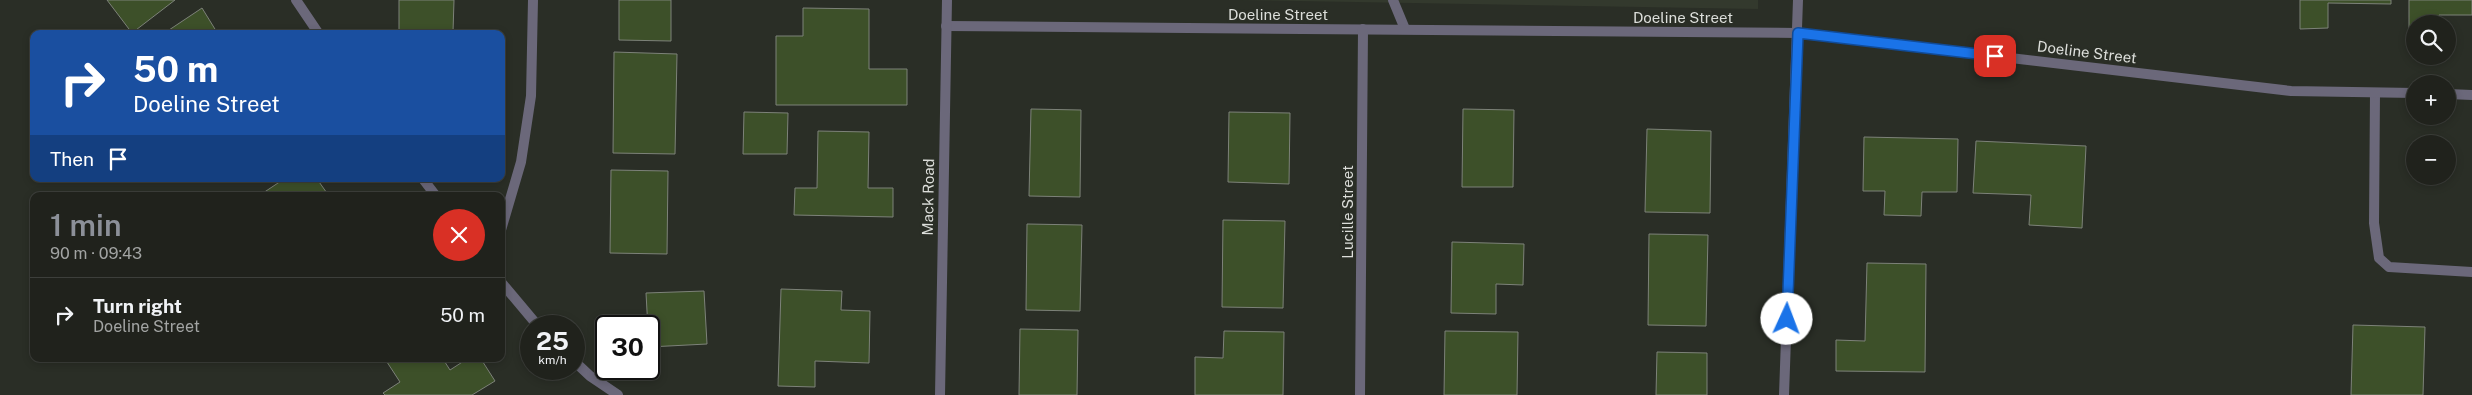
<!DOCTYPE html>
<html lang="en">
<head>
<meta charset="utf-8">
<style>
	:root { --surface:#20221c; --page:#282a25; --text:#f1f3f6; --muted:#a2a4a3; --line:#3d3f3b; --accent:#8c9099 }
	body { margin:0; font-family:"Public Sans",sans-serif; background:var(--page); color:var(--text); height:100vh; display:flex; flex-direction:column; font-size:19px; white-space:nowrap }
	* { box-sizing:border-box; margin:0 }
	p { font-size:16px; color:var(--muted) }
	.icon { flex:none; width:28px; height:28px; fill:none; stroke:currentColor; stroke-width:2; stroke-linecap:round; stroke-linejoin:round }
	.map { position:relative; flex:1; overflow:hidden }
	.details { position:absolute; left:30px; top:192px; width:475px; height:170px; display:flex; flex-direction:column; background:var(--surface); border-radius:10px; box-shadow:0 2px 8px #0003,0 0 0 1px var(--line) }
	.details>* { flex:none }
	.hud { position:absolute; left:30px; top:30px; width:475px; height:152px; border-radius:10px; box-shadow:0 2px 8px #0003,0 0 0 1px var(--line); background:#1a4fa0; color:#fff; overflow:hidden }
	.tools { position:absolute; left:2406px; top:15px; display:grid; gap:10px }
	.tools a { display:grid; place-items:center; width:50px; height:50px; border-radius:50%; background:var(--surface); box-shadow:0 2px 8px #0003,0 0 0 1px var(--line); font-size:25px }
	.speed { position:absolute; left:520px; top:315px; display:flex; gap:10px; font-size:25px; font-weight:700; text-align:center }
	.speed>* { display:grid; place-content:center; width:65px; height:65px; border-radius:50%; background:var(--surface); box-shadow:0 2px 8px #0003,0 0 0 1px var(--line); line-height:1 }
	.speed small { font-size:12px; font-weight:400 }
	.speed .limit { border:2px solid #111; border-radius:8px; background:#fff; color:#111 }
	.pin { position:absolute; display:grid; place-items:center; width:42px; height:42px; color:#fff; margin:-21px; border-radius:10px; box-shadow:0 2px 8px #0006 }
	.me { position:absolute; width:55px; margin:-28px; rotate:2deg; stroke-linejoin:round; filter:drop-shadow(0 0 4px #0008) }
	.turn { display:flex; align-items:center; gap:18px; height:105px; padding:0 20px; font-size:22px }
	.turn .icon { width:65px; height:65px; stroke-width:2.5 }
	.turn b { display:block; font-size:35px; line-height:42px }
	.then { display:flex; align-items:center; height:48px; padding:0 20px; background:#0003; gap:10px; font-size:19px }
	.round { display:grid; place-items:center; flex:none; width:52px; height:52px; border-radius:26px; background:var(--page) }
	.summary { display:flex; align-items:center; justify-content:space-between; height:85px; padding:0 20px }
	h1 { font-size:30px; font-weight:600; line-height:38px; color:var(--accent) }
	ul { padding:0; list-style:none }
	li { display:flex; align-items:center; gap:15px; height:75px; padding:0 20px; border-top:1px solid var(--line) }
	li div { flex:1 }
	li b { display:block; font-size:19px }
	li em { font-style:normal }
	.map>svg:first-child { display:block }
</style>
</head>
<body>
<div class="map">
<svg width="2472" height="395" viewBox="0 0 2472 395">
	<rect width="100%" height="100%" fill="#2a2e26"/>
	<polygon fill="#33392d" points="1239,0 1758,0 1758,9"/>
	<g fill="#3d5029" stroke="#7d8279">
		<polygon points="107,0 175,0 132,33"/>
		<polygon points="399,0 454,0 453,32 399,31"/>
		<polygon points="619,0 671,0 671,41 619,40"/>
		<polygon points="2300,0 2391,0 2391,4 2328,3 2328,28 2300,29"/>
		<polygon points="2409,0 2472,0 2472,15 2439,15 2439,24 2415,24 2415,42 2409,42"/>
		<polygon points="202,8 218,34 163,34"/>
		<polygon points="803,8 869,9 869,69 907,69 907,105 776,105 776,36 803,36"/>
		<polygon points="614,52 677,54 675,154 613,153"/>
		<polygon points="1031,109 1081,110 1080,197 1029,196"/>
		<polygon points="1463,109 1514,110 1513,187 1462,187"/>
		<polygon points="744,112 788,113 787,154 743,154"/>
		<polygon points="1229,112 1290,113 1289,184 1228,182"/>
		<polygon points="1647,129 1711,131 1710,213 1645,212"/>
		<polygon points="818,131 869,132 868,188 893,188 893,217 794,215 795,188 817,188"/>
		<polygon points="1864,137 1958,139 1957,192 1922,192 1921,216 1884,215 1885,191 1863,191"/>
		<polygon points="1976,141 2086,146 2082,228 2029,225 2031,195 1973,193"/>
		<polygon points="611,170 668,171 667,254 610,253"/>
		<polygon points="284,179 317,179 329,196 265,196 263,193"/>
		<polygon points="1223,220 1285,221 1283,308 1222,307"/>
		<polygon points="1027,224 1082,225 1080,311 1026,310"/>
		<polygon points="1649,234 1708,235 1706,326 1648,325"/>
		<polygon points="1452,242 1524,244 1523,285 1496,284 1496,314 1451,313"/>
		<polygon points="1867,263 1926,264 1925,372 1836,371 1836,340 1865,341"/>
		<polygon points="781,289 842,291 841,310 870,311 869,363 815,361 815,387 778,386"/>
		<polygon points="704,291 707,344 649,347 646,293"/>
		<polygon points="2353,325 2425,327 2423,395 2351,395"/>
		<polygon points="1020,329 1078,330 1077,395 1019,395"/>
		<polygon points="1224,331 1284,332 1283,395 1195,395 1195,357 1223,358"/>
		<polygon points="1445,331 1518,332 1517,395 1444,395"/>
		<polygon points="1657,352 1707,353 1707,395 1656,395"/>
		<polygon points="385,359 443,359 450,370 467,359 481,359 495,381 472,395 385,395 383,393 400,382"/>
	</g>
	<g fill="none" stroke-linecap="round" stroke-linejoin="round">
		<g stroke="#6b687a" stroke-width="10">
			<polyline points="1393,0 1405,29"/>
			<polyline points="2375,93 2374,223 2379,258 2389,267 2472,272"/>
		</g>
		<g stroke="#6b687a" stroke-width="10">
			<polyline points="296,0 319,34"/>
			<polyline points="946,26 1798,33 2291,91 2415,93"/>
			<polyline points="2448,94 2472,95"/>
			<polyline points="423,179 436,196"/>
			<polyline points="501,230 521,162 531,96 533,0"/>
			<polyline points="501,282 538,326"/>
			<polyline points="574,361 590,376 618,395"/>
			<polyline points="940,395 947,0"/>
			<polyline points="1360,395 1363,29"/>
			<polyline points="1784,395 1798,0"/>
		</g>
	</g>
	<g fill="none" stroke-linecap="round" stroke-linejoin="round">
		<g stroke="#114b97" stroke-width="12">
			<polyline id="route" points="1787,319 1798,33 1995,56"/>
		</g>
		<use href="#route" stroke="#1a73e8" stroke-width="9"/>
	</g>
	<g text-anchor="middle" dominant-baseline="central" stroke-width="5" stroke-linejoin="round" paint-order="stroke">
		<g font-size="15" fill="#dcdeda" stroke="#2a2e26">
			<text x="1278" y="14">Doeline Street</text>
			<text x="1683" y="17">Doeline Street</text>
			<text transform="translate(2087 52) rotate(7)">Doeline Street</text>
			<text transform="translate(928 197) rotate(-89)">Mack Road</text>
			<text transform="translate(1347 212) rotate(-90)">Lucille Street</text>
		</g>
	</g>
</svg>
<div class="tools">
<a><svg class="icon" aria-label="search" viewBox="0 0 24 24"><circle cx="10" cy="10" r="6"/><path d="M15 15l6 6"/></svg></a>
<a>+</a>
<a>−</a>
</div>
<div class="speed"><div>25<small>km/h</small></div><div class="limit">30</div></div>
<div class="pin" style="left:1995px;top:56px;background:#d93025"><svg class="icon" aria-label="arrive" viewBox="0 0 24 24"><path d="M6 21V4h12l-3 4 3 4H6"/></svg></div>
<svg class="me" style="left:1787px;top:319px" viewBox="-20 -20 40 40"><circle r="19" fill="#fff"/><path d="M0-13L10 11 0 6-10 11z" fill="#1a73e8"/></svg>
<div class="hud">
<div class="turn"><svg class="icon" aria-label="right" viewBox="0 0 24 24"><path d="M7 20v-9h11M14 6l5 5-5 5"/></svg><div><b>50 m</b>Doeline Street</div></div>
<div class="then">Then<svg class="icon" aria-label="arrive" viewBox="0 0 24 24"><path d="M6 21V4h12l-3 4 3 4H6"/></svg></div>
</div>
<section class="details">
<div class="summary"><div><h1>1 min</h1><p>90 m · 09:43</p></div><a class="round" style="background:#d93025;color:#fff"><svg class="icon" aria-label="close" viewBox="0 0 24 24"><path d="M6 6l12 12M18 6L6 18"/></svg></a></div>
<ul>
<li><svg class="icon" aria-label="right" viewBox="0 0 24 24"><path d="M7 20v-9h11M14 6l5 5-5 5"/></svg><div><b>Turn right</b><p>Doeline Street</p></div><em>50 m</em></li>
</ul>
</section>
</div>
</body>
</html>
